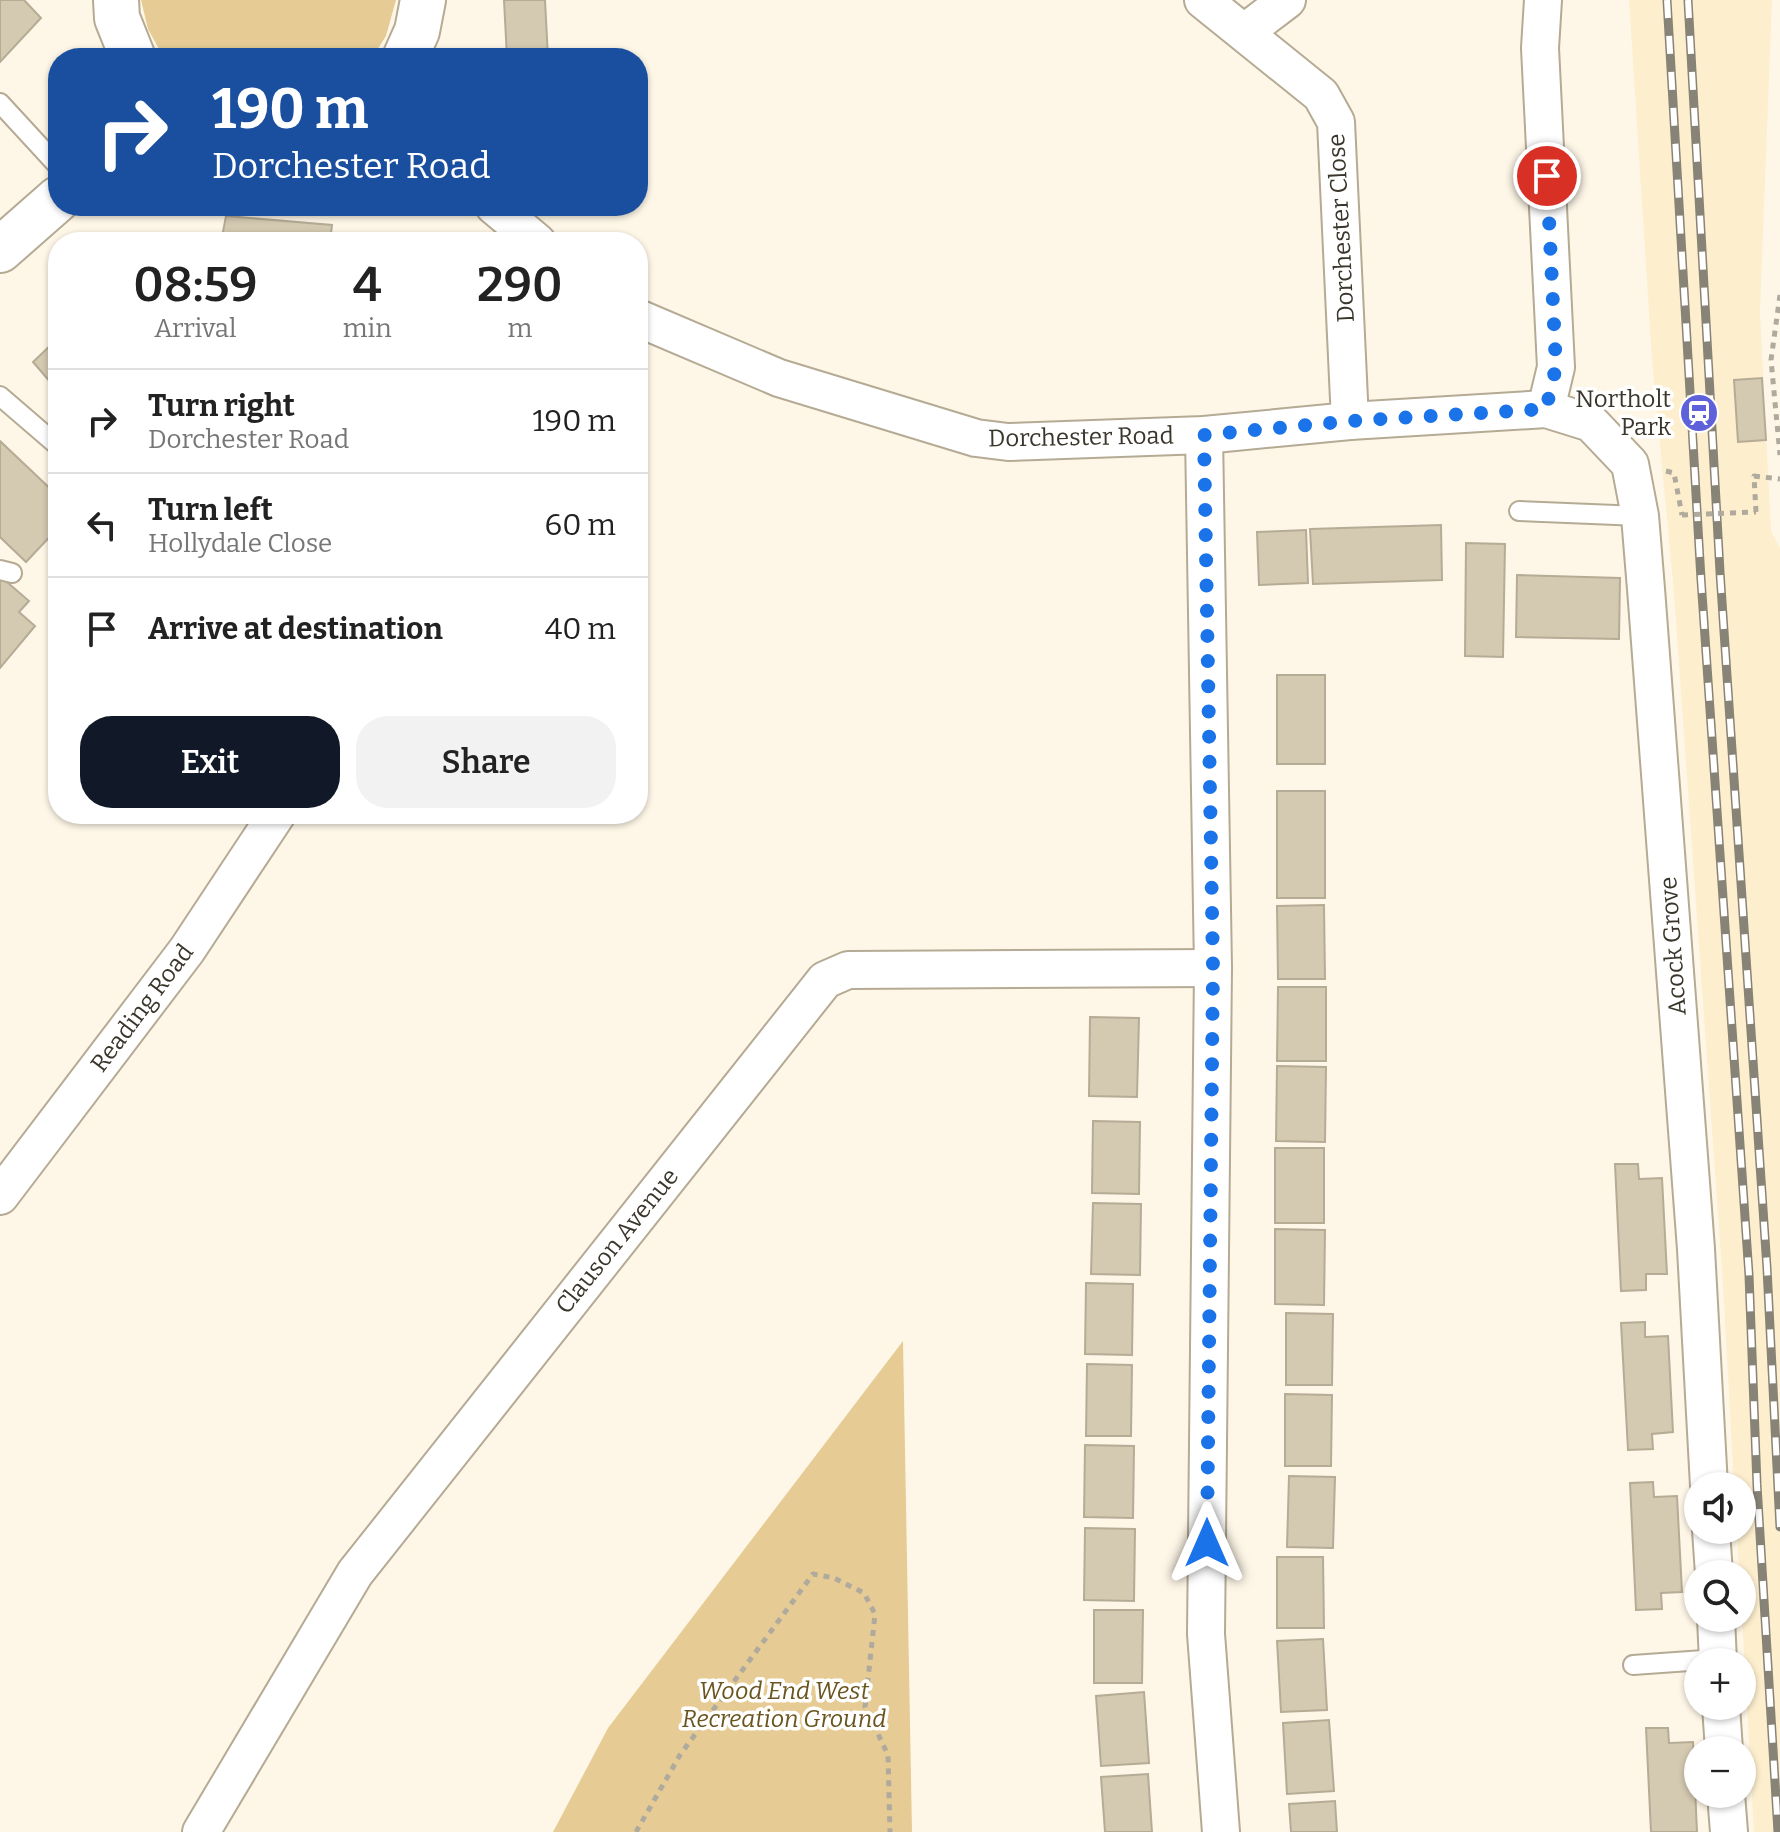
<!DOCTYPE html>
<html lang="en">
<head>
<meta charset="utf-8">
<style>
	:root { --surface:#fff; --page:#f2f2f2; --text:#222; --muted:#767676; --line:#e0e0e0; --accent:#111827 }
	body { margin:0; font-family:Bitter,serif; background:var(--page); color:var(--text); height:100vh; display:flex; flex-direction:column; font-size:30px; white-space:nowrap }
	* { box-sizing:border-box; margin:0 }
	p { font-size:26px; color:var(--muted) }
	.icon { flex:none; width:44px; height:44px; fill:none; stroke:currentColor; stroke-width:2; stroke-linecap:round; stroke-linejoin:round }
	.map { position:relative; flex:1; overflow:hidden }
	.panel { position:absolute; left:48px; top:232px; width:600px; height:592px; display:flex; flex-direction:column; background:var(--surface); border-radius:32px; box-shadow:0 2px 6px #0004 }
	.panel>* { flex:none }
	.hud { position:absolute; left:48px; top:48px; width:600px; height:168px; border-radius:32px; box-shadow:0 2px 6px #0004; background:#1a4fa0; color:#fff; overflow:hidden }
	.buttons { position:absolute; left:1684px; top:1472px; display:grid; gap:16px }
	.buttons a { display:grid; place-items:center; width:72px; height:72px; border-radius:50%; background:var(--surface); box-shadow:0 2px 6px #0004; font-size:40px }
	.pin { position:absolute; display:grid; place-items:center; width:68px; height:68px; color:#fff; margin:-34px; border:4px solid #fff; border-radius:50%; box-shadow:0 2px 8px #0007 }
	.me { position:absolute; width:88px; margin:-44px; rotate:0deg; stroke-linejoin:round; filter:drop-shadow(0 0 6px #0008) }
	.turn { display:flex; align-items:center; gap:28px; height:168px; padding:0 32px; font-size:36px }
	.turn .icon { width:104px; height:104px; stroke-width:2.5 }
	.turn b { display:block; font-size:56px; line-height:68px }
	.eta { display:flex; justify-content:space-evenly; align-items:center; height:136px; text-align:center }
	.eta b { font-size:48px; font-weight:600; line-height:56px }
	.cta { display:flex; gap:16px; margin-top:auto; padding:16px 32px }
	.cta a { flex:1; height:92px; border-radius:32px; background:var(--accent); color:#fff; font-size:32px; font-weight:600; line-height:92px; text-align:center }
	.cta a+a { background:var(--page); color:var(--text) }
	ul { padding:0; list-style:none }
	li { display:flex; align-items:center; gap:24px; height:104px; padding:0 32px; border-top:2px solid var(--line) }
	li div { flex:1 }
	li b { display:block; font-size:30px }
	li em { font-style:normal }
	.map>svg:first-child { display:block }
</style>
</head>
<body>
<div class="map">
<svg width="1780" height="1832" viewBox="0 0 1780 1832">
	<rect width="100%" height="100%" fill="#fef7e8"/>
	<polygon fill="#fdefce" points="1629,0 1772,0 1760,312 1771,531 1780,548 1780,1832 1754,1832 1742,1618 1742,1574 1739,1574 1737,1530 1742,1530 1742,1486 1734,1486 1723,1286 1674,594 1652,360"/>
	<g fill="#e6cc94">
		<polygon points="141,0 396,0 386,36 372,58 164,58 148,29"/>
		<polygon points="903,1341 912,1832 553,1832 608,1728"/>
	</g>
	<g fill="#d4c9b1" stroke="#b6ab94" stroke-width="2">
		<polygon points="0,0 24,0 41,18 0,62"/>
		<polygon points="504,0 545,0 548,58 507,58"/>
		<polygon points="226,216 332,225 330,242 221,242"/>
		<polygon points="58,338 58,391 33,362"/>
		<polygon points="1762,378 1766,440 1738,442 1734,380"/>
		<polygon points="0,441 58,496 58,506 52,512 58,517 58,528 26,562 0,537"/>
		<polygon points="1441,525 1442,580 1313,584 1310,529"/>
		<polygon points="1306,530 1308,583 1259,585 1257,532"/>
		<polygon points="1466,543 1505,544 1503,657 1465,656"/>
		<polygon points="1517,575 1620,578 1619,639 1516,637"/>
		<polygon points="0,576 29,601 19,612 35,626 0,668"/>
		<rect x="1277" y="675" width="48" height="89"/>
		<rect x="1277" y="791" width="48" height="107"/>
		<polygon points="1324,905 1325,979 1278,979 1277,906"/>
		<polygon points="1278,987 1326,987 1326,1061 1277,1061"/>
		<polygon points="1090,1017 1139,1018 1137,1097 1089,1096"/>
		<polygon points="1277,1066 1326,1067 1325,1142 1276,1141"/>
		<polygon points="1093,1121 1140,1122 1139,1194 1092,1193"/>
		<rect x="1275" y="1148" width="49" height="75"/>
		<polygon points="1615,1164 1638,1164 1639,1179 1662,1178 1667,1274 1646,1274 1646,1290 1621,1291"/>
		<polygon points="1093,1203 1141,1204 1140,1275 1091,1274"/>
		<polygon points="1275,1229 1325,1230 1324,1305 1275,1304"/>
		<polygon points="1086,1283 1133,1284 1132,1355 1085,1354"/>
		<polygon points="1286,1313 1333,1314 1332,1385 1286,1385"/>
		<polygon points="1645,1322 1645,1337 1668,1336 1673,1432 1652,1434 1653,1449 1628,1450 1621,1323"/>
		<polygon points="1087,1364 1132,1365 1131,1436 1086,1436"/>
		<polygon points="1285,1394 1332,1395 1331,1466 1285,1466"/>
		<polygon points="1085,1445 1134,1446 1133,1518 1084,1517"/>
		<polygon points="1289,1476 1335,1477 1333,1548 1287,1547"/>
		<polygon points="1653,1482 1654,1497 1677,1496 1682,1592 1661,1593 1662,1609 1636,1610 1630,1483"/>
		<polygon points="1085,1528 1135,1529 1134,1601 1084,1600"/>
		<polygon points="1277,1557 1323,1557 1324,1628 1277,1628"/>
		<polygon points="1094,1610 1143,1610 1142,1683 1094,1683"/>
		<polygon points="1323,1639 1327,1710 1281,1712 1277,1641"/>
		<polygon points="1144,1692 1149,1763 1101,1766 1096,1696"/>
		<polygon points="1329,1720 1334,1791 1287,1794 1283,1723"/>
		<polygon points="1646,1728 1668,1728 1669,1743 1693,1742 1697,1832 1651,1832"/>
		<polygon points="1148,1774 1152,1832 1105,1832 1101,1777"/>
		<polygon points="1335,1801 1337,1832 1291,1832 1289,1804"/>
	</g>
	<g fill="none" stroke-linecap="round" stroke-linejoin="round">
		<g stroke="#b5aa93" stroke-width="22">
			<g id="service">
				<polyline points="0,103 58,166"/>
				<polyline points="0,396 58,446"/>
				<polyline points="1519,511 1640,516"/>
				<polyline points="0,570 12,573"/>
				<polyline points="1633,1665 1718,1659"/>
			</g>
		</g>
		<g stroke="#b5aa93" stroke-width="40">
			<g id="minor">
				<polyline points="1203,0 1321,95 1336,122 1350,421"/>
				<polyline points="1543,0 1540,48 1556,367 1546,409"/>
				<polyline points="1245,32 1287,0"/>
				<polyline points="494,206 537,242"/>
				<polyline points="638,318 779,378 976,438 1008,442 1204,435 1350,421 1546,409 1591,423 1630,464 1640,516 1646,589 1696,1249 1709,1486"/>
				<polyline points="1204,435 1213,968 1206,1634 1221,1832"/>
				<polyline points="0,1196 187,950 277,814"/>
				<polyline points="1711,1530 1714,1574"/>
				<polyline points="1716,1618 1718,1662"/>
				<polyline points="1721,1706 1724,1750"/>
				<polyline points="1726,1794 1729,1832"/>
				<polyline points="201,1832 355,1573 825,980 848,970 1213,968"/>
			</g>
		</g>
		<g stroke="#b5aa93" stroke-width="48">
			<g id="primary">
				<polyline points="116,0 117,18 133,58"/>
				<polyline points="405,58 417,31 423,0"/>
				<polyline points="0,250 58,199"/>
			</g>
		</g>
		<g stroke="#afaa9d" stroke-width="5" stroke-dasharray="6 6" stroke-linecap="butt">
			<polyline points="1780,295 1771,360 1780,455"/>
			<polyline points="1666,471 1674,473 1682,515"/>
			<polyline points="1756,512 1754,476 1780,479"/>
			<polyline points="636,1832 680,1755 813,1574 834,1578 864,1593 875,1614 865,1707 888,1755 890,1832"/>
		</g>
		<use href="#service" stroke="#fff" stroke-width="18"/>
		<use href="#minor" stroke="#fff" stroke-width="36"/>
		<use href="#primary" stroke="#fff" stroke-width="44"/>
		<g stroke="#888377" stroke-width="9">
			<g id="rail">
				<polyline points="1667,0 1701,579 1749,1275 1757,1485 1778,1832"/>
				<polyline points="1688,0 1720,572 1767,1268 1780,1527"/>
			</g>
		</g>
		<use href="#rail" stroke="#fff" stroke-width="6" stroke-dasharray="18" stroke-linecap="butt"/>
		<polyline stroke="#afaa9d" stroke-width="5" stroke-dasharray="6 6" stroke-linecap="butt" points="1682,515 1756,512"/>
	</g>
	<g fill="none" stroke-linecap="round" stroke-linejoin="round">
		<polyline stroke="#1a73e8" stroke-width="14" stroke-dasharray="0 25.2" points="1207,1543 1213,968 1204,435 1350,421 1546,409 1556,367 1547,176"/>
	</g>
	<defs>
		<g id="station-disc" transform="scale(2)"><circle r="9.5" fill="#5e61d9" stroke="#fff"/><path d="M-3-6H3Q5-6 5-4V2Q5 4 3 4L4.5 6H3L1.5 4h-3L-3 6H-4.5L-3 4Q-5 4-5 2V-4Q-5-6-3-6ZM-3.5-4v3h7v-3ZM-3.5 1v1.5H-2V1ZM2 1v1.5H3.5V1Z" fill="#fff"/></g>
	</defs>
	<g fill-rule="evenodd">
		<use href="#station-disc" x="1699" y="413"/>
	</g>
	<g text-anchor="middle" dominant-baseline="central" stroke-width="7" stroke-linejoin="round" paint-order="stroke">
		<g font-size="24" fill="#3a362c" stroke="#fff">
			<text transform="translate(1341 228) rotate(-93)">Dorchester Close</text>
			<text transform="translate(1081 437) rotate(-1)">Dorchester Road</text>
			<text transform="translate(1673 946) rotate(-94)">Acock Grove</text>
			<text transform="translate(142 1008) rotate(-53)">Reading Road</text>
			<text transform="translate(617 1241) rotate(-51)">Clauson Avenue</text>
		</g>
		<g font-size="24" fill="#3a362c" stroke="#fff" text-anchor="end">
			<text x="1671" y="399">Northolt<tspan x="1671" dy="28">Park</tspan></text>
		</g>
		<g font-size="24" font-style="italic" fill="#6b551f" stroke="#fff">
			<text x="784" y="1691">Wood End West<tspan x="784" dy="28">Recreation Ground</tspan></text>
		</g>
	</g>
</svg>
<div class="buttons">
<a><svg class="icon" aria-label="sound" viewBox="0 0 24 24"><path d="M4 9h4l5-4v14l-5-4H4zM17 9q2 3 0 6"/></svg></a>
<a><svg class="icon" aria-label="search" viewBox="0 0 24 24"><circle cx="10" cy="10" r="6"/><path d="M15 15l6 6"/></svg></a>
<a>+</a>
<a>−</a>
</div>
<div class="pin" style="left:1547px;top:176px;background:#d93025"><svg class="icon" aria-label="arrive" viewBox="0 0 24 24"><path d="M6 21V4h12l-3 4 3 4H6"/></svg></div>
<svg class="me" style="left:1207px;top:1543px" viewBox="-20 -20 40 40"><path d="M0-17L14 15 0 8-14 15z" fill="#1a73e8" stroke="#fff" stroke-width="4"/></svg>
<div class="hud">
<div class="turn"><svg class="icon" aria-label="right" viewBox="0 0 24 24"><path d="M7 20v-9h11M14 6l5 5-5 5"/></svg><div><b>190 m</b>Dorchester Road</div></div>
</div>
<section class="panel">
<div class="eta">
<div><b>08:59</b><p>Arrival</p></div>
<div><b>4</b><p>min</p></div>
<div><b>290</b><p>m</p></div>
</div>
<ul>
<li><svg class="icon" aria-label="right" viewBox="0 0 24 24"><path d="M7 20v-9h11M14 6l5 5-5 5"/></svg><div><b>Turn right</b><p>Dorchester Road</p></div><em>190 m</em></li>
<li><svg class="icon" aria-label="left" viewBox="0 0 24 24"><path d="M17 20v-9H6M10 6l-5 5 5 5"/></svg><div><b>Turn left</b><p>Hollydale Close</p></div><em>60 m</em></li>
<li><svg class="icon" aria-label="arrive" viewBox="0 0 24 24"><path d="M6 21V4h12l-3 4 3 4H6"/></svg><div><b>Arrive at destination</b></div><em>40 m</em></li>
</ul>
<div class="cta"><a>Exit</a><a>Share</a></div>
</section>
</div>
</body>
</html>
